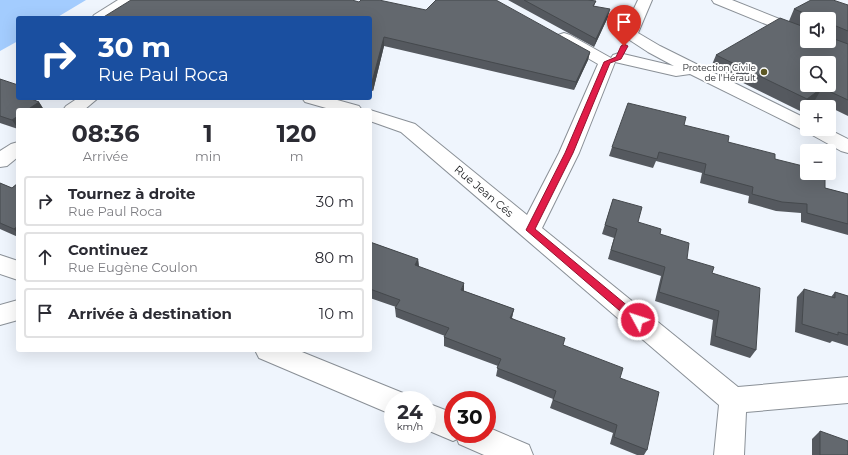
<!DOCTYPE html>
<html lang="fr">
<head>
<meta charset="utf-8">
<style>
	:root { --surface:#fff; --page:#f2f2f3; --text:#2b2b33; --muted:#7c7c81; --line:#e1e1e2 }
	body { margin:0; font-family:Montserrat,sans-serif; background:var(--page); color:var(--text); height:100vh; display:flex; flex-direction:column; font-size:15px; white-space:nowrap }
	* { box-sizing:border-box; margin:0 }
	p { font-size:13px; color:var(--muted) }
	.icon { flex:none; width:22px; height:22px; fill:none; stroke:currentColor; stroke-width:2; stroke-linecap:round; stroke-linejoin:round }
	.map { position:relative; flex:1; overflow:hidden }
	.sheet { position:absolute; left:16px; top:108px; width:356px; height:244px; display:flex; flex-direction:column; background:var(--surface); border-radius:4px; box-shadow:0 4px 16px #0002 }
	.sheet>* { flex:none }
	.hud { position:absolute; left:16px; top:16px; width:356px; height:84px; border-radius:4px; box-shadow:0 4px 16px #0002; background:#1a4fa0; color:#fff; overflow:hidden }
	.controls { position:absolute; left:800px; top:12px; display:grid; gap:8px }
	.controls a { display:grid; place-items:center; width:36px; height:36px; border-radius:4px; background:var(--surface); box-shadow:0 4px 16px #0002; font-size:20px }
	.speed { position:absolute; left:384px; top:391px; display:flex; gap:8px; font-size:20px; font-weight:700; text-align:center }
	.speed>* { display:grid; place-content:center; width:52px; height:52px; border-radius:50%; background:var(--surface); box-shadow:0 4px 16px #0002; line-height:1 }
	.speed small { font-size:10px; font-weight:400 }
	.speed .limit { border:6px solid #d22; background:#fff; color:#111 }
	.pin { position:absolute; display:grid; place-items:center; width:34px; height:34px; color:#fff; margin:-41px -17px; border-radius:50% 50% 50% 0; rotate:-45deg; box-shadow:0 0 4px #0007 }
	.pin .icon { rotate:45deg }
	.me { position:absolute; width:44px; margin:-22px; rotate:310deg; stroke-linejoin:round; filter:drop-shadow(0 0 3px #0008) }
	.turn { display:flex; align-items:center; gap:14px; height:84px; padding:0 16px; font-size:18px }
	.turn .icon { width:52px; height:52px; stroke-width:2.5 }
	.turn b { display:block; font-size:28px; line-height:34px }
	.eta { display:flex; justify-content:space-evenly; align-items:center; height:68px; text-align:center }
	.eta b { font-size:24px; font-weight:700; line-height:28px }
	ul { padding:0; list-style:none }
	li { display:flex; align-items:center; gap:12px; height:50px; margin:0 8px 6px; padding:0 8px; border:2px solid var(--line); border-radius:4px }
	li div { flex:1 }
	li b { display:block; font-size:15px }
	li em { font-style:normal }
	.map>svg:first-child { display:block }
</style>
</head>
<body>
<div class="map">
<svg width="848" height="455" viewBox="0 0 848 455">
	<rect width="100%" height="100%" fill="#eff5fd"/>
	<polygon fill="#a3ccfe" points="0,0 86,0 56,18 18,18 18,41 0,51"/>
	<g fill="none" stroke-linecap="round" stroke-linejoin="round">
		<g stroke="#8a9097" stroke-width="2">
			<g id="minor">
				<polygon points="118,0 135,0 133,3 109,18 92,18 94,15"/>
				<polygon points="638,0 652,0 638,33 660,46 807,119 807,129 828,129 848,139 848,153 841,151 805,131 690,74 676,76 615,62 579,153 542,228 738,387 848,377 848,403 746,412 744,455 714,455 719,405 401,132 370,121 370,110 368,110 370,110 415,124 527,215 559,153 598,64 558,41 556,38 558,35 564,33 570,35 611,58 613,55 619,53 674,66 648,52 625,37 622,34"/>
				<polygon points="712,0 732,0 807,30 807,41 714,3"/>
				<polygon points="78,98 96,98 97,99 84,110 63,110 66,106"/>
				<polygon points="302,98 330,98 359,106 362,110 333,110 305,102"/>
				<polygon points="18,142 18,157 7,166 0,167 0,151 11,144"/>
				<polygon points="0,255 18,261 18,280 0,274"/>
			</g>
		</g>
		<g stroke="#8a9097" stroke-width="2">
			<g id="tertiary">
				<polygon points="18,300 18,320 0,325 0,305"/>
				<polygon points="255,350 297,350 403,393 406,400 393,400 393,415 259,358"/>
				<polygon points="427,403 453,413 453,434 487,434 487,427 529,445 533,455 484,455 459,444 457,439 453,441 427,430"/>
			</g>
		</g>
		<use href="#minor" fill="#fff" fill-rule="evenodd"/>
		<use href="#tertiary" fill="#fff" fill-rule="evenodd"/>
	</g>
	<g fill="#55595f" fill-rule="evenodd">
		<polygon points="508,0 588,0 596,1 594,6 608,17 594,47"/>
		<path d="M848,5V116L815,100L800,111L711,67L716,55L789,21L794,9ZM807,19H829L807,41Z"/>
		<polygon points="370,18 590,52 588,60 574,90 384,46 373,91 370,90"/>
		<polygon points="0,79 33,100 39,102 44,110 18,110 18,129 0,123"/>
		<polygon points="684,125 728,142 775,159 825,188 848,194 848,235 801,222 801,213 776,211 748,203 749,196 700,183 702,173 656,161 653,168 609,156 612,147"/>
		<polygon points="0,183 12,188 18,183 18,237 0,229"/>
		<polygon points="613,199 638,222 660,234 687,259 712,273 756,350 750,358 710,345 713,320 655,301 661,276 608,259 614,238 602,234"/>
		<polygon points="370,242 418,259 419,267 464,291 514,309 512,318 563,345 620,378 647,450 644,455 637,455 610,444 613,433 550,408 553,399 496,376 498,366 444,346 444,337 445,336 396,317 395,308 396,307 370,298"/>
		<polygon points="804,289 831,297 835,292 848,296 848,346 832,341 830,343 795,332 797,297"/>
		<polygon points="820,431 848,455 812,455 812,439"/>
	</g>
	<g fill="#45494d">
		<polygon points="610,9 608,17 594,47 596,39"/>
		<polygon points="836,26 830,38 829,38 829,27"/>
		<polygon points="384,37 384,46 373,91 372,82"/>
		<polygon points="590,52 588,60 574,90 576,82"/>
		<polygon points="822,88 815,100 800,111 807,99"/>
		<polygon points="39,102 44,110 27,110"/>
		<polygon points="18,116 18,129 12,120"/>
		<polygon points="18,226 18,235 14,229"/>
		<polygon points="418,259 419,268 415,265"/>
		<polygon points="464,283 464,292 461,290"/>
		<polygon points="514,309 512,317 509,326 510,318"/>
	</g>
	<g fill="#63686e" stroke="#45494d" fill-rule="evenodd">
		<polygon points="131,0 352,0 359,2 361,0 379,0 426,10 436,0 496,0 590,52 576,82 384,37 372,82 370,82 370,18 102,18"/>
		<polygon points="524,0 588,0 596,1 593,6 610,9 596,39"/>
		<polygon points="811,0 833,0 848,5 848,31 836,26 829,27 829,19 814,19 814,17 794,9"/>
		<path d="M780,18L807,28V41H829V37L848,44V100L822,88L807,99L716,55ZM807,63H829V85H807Z"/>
		<polygon points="0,79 18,85 18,98 29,98 39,102 27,110 18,110 18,116 12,120 0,116"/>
		<polygon points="628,103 686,117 684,125 729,136 728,142 775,154 775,159 807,167 807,173 825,173 825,188 848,194 848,224 807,213 807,204 782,202 752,194 753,187 704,174 706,164 659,152 657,159 612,147"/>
		<polygon points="0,183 12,188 18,183 18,226 14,229 0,223"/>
		<polygon points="613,199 642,207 638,222 661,229 660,234 689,243 687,259 714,267 712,273 760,288 756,350 715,336 719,311 659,292 665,267 611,250 617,229 605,225"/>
		<polygon points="370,242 418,259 415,265 464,283 461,290 514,309 510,318 565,338 563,345 623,368 620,378 659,392 647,450 614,437 617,425 553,400 556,391 497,368 501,359 444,337 449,328 395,308 400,300 370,289"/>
		<polygon points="804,289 835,298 835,292 848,296 848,335 838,332 838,335 802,324"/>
		<polygon points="820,431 848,441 848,455 820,455"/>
	</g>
	<polygon fill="#e11d48" stroke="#92132f" points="624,44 628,46 621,59 610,63 573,153 535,229 641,317 643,320 641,323 638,324 634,323 526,230 565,153 604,62 616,57 621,46"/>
	<circle fill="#5d5824" stroke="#fff" stroke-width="1.5" cx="764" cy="72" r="4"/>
	<g text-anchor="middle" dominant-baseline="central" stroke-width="4" stroke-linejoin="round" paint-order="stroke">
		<g font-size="9" fill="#212326" stroke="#fff" text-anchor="end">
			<text x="756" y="67">Protection Civile<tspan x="756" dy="10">de l'Hérault</tspan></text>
		</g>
		<g font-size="11" fill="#212326" stroke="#fff">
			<text transform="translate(484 191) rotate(40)">Rue Jean Cés</text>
		</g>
	</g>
</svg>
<div class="controls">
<a><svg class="icon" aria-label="sound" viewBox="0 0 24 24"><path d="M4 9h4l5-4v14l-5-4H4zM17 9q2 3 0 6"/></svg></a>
<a><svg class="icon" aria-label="search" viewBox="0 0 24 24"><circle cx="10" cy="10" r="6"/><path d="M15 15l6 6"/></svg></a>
<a>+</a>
<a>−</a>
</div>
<div class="speed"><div>24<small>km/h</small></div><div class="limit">30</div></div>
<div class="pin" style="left:624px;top:46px;background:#d93025"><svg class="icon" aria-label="arrive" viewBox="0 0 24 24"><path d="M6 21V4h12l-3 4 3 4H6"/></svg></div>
<svg class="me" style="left:638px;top:320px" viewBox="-20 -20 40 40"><circle r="17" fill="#e11d48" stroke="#fff" stroke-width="3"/><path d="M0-11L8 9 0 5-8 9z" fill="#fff"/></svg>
<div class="hud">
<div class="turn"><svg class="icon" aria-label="right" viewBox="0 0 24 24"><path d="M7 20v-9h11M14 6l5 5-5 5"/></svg><div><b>30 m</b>Rue Paul Roca</div></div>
</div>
<section class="sheet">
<div class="eta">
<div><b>08:36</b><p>Arrivée</p></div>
<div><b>1</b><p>min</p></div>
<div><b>120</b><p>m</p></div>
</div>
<ul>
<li><svg class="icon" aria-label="right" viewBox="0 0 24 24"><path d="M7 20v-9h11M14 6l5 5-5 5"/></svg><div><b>Tournez à droite</b><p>Rue Paul Roca</p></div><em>30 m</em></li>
<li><svg class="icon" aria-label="ahead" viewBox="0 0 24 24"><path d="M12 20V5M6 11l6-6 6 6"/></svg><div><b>Continuez</b><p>Rue Eugène Coulon</p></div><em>80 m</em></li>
<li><svg class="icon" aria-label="arrive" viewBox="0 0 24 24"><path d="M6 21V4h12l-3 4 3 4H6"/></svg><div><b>Arrivée à destination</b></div><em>10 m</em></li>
</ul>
</section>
</div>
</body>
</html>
